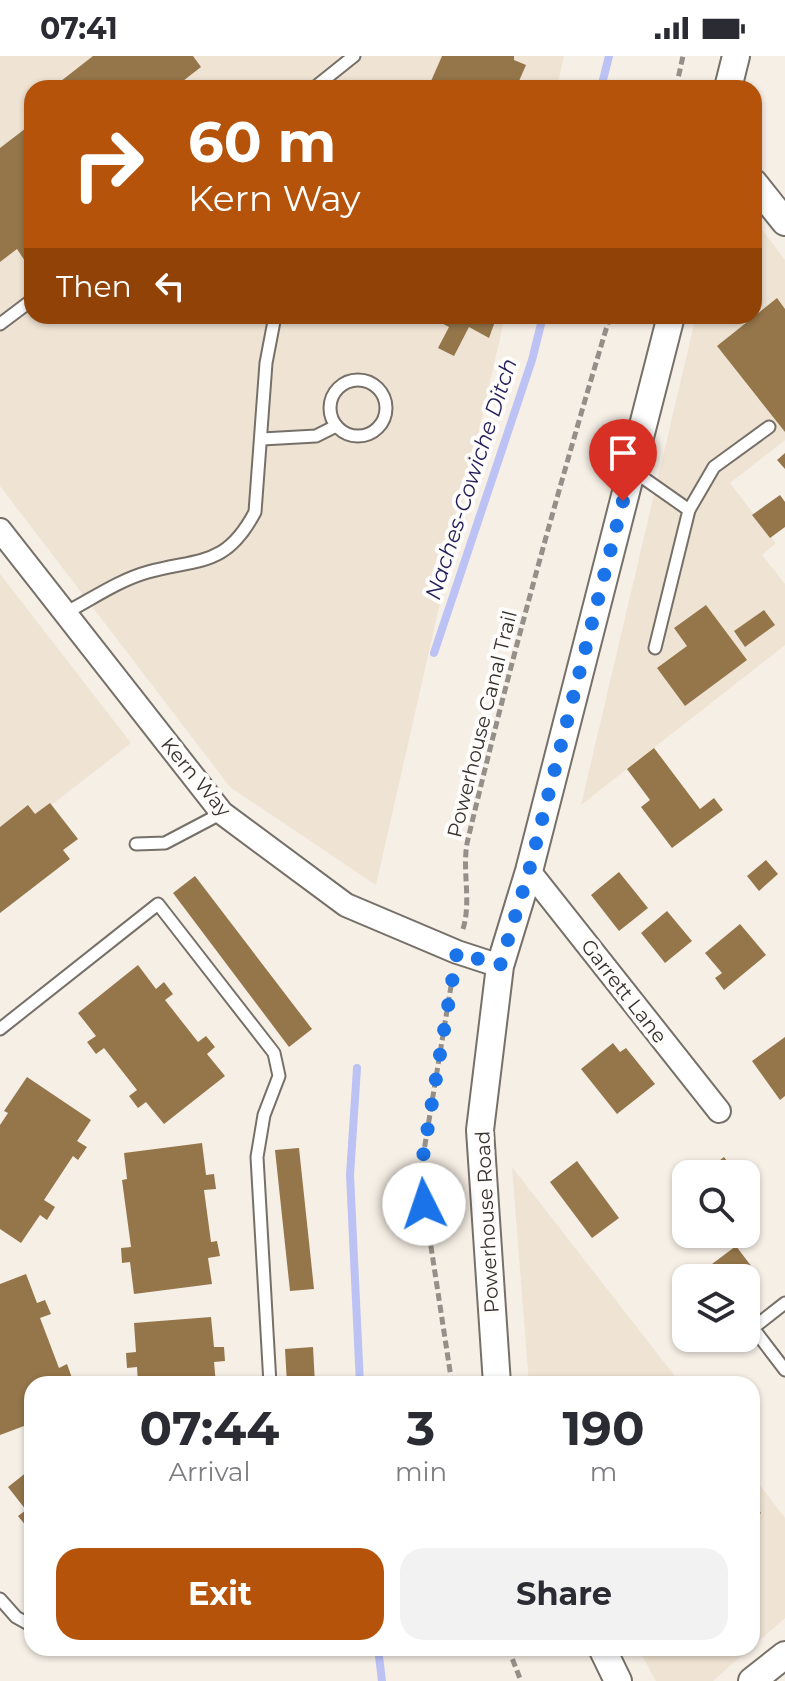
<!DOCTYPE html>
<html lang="en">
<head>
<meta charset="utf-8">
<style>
	:root { --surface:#fff; --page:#f2f2f3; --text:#2b2b33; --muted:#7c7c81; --accent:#b45309 }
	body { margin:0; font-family:Montserrat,sans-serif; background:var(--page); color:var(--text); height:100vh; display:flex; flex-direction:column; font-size:30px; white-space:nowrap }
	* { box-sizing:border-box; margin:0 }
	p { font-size:26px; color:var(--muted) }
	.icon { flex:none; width:44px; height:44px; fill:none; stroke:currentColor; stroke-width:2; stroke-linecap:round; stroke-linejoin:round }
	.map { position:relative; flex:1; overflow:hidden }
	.drawer { position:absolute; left:24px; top:1320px; width:736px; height:280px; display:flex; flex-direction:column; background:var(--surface); border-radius:24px; box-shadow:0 2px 6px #0004 }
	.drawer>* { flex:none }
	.top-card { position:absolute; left:24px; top:24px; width:738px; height:244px; border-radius:24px; box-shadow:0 2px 6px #0004; background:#b45309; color:#fff; overflow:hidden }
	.fabs { position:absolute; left:672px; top:1104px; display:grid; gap:16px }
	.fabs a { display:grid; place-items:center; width:88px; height:88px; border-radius:16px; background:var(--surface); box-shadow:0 2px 6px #0004; font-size:40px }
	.pin { position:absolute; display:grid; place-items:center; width:68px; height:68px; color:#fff; margin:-82px -34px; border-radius:50% 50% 50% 0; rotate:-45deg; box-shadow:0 0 8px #0007 }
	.pin .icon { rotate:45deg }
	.me { position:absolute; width:88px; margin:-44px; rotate:356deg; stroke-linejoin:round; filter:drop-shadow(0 0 6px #0008) }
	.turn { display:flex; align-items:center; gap:28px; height:168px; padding:0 32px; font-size:36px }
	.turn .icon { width:104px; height:104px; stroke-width:2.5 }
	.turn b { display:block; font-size:56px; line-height:68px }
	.then { display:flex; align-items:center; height:76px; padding:0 32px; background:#0003; gap:16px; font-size:30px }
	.eta { display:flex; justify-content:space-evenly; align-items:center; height:136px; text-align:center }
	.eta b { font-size:48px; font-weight:700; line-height:56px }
	.button { display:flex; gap:16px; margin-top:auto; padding:16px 32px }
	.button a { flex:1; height:92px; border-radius:24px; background:var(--accent); color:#fff; font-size:32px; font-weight:700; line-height:92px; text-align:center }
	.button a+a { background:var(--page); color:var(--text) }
	.status { display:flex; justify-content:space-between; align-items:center; height:56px; padding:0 40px; background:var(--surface); direction:ltr }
	.status svg { height:22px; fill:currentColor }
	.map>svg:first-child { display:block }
</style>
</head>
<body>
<div class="status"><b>07:41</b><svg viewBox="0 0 49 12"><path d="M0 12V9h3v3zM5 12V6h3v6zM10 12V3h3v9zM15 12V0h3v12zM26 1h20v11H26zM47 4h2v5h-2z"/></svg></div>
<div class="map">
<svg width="785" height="1625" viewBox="0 0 785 1625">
	<rect width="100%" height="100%" fill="#f6efe6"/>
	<g fill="#efe3d3">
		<polygon points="0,0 564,0 557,32 32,32 32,260 505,260 376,829 230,731 0,430"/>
		<polygon points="754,163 785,204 785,384 730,427 776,487 762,499 785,528 785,589 581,749 696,260 754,260"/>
		<polygon points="0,518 131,687 0,789"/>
		<polygon points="512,1111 681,1328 529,1328"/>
		<polygon points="752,1419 785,1462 785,1562 752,1591"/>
		<polygon points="638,1592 750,1592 713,1625 656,1625"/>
	</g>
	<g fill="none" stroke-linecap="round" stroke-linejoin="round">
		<g stroke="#bcc2f4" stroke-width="8">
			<polyline points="601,32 609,0"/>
			<polyline points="434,597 532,304 543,260"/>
			<polyline points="357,1012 350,1119 360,1328"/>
			<polyline points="378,1592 382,1625"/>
		</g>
	</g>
	<g fill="#95764a">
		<polygon points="93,0 193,0 201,11 174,32 52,32"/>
		<polygon points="442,0 514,0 514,4 526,9 516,32 428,32"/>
		<polygon points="30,69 32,200 25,205 17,193 0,206 0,92"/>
		<polygon points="777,242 785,253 785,376 717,290"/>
		<polygon points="428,260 497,260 489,282 469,271 454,300 438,292 449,271"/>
		<polygon points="785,397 785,413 777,404"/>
		<polygon points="780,439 785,446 785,471 770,482 752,459"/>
		<polygon points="706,549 747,604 685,650 657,612 687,590 674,572"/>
		<polygon points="764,554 775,569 745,591 734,575"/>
		<polygon points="654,692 700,753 714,742 723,754 672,792 641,751 650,744 627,713"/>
		<polygon points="50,747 78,783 63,794 70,803 0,857 0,771 28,749 35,758"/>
		<polygon points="766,804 778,818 759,835 747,820"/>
		<polygon points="619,816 648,852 619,875 591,839"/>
		<polygon points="195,820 312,973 289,991 173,837"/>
		<polygon points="667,855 692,885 665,907 641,877"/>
		<polygon points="740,868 766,899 724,934 715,922 722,917 705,897"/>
		<polygon points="138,909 156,933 164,926 173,938 165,944 198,986 206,980 215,991 207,998 225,1020 164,1068 146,1046 138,1052 129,1040 137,1034 104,992 96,998 87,986 96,980 78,957"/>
		<polygon points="785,981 785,1040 780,1044 752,1005"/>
		<polygon points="613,987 620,996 626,992 655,1028 617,1058 581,1013"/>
		<polygon points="27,1021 91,1064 77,1085 87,1091 78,1104 73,1100 44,1144 55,1151 47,1164 40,1159 21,1187 0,1173 0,1069 8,1057 4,1055"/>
		<polygon points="202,1087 206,1119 214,1118 216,1133 204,1134 211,1186 217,1185 220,1200 208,1202 212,1228 134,1238 130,1206 122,1207 121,1192 131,1191 122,1124 127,1123 124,1097"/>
		<polygon points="299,1092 314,1233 290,1235 275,1094"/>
		<polygon points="724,1101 737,1118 702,1118"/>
		<polygon points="577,1105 619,1162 592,1182 550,1126"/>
		<polygon points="746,1133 756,1147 746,1155"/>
		<polygon points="736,1190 758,1219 746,1228 746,1222 721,1222 712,1208"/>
		<polygon points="26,1218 37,1247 45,1244 51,1258 40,1262 59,1312 67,1308 72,1322 62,1328 32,1328 32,1367 0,1379 0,1228"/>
		<polygon points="211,1261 214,1291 224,1291 225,1305 214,1306 216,1328 138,1328 137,1311 127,1312 126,1297 136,1296 134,1267"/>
		<polygon points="313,1291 315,1328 287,1328 285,1293"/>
		<polygon points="32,1412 32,1467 27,1471 18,1460 26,1454 8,1431"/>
		<polygon points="752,1445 761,1457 752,1464"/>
	</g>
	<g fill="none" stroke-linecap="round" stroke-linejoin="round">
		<g stroke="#767068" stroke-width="15">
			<g id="service">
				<polyline points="314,32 354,0"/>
				<polyline points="0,268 32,244"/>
				<circle cx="358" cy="352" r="28"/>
				<polyline points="262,383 316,380 336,370"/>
				<polyline points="632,414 689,454 655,592"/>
				<polyline points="689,454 714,411 769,371"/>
				<path d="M65,557C92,543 119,524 148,516C200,502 226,511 255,456L266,307L275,260"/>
				<polyline points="136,788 165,787 222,757"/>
				<polyline points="0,973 158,848 274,997 279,1020 264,1059 257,1101 270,1328"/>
				<polyline points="785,1247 753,1272 785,1314"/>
				<polyline points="0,1543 16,1561 32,1570"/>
			</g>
		</g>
		<g stroke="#767068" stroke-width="26">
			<g id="minor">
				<polyline points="0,474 222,757 346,849 457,896 500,910"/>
				<polyline points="529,815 719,1055"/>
			</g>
		</g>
		<g stroke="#767068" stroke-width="30">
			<g id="tertiary">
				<polyline points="728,32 736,0"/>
				<polyline points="754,127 785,166"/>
				<polyline points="497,1328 480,1074 500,910 529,815 671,260"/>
				<polyline points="602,1592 618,1625"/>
				<polyline points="752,1625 785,1599"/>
			</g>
		</g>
		<g stroke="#949089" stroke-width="5" stroke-dasharray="8 4" stroke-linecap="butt">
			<polyline points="676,32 683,0"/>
			<path d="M463,873C472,844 461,812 468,783C510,607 558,433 610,260"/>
			<polyline points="452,1328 420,1119 453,918"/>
			<polyline points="508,1592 521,1625"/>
		</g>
		<use href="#service" stroke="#fff" stroke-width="11"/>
		<use href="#minor" stroke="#fff" stroke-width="22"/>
		<use href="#tertiary" stroke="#fff" stroke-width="26"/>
	</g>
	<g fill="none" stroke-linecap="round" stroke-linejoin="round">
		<polyline stroke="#1a73e8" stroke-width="14" stroke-dasharray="0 25.2" points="424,1148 420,1119 457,896 500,910 529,815 623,445"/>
	</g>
	<g text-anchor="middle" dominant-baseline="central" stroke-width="8" stroke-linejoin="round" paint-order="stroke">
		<g font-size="20" fill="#35322e" stroke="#fffdfb">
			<text transform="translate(482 668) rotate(-76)">Powerhouse Canal Trail</text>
			<text transform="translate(196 721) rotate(50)">Kern Way</text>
			<text transform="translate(624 935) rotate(52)">Garrett Lane</text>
			<text transform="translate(487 1166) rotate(-93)">Powerhouse Road</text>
		</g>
		<g font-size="22" font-style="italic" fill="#221f5a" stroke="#fffdfb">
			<text transform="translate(471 423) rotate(-72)">Naches-Cowiche Ditch</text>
		</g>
	</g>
</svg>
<div class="fabs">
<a><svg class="icon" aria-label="search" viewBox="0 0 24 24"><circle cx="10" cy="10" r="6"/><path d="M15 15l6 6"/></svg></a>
<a><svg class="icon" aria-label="layers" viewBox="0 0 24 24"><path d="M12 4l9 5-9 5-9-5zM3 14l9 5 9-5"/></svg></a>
</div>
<div class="pin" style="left:623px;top:445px;background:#d93025"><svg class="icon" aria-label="arrive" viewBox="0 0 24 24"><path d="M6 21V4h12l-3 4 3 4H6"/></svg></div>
<svg class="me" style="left:424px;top:1148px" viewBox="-20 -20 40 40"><circle r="19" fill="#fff"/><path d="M0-13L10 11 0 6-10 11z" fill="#1a73e8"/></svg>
<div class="top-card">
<div class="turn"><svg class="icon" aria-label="right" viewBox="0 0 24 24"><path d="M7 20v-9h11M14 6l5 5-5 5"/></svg><div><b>60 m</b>Kern Way</div></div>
<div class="then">Then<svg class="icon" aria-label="left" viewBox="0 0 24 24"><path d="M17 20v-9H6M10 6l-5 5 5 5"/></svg></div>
</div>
<section class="drawer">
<div class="eta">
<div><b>07:44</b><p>Arrival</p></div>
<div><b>3</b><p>min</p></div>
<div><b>190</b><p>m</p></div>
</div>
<div class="button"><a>Exit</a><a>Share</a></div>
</section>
</div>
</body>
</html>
